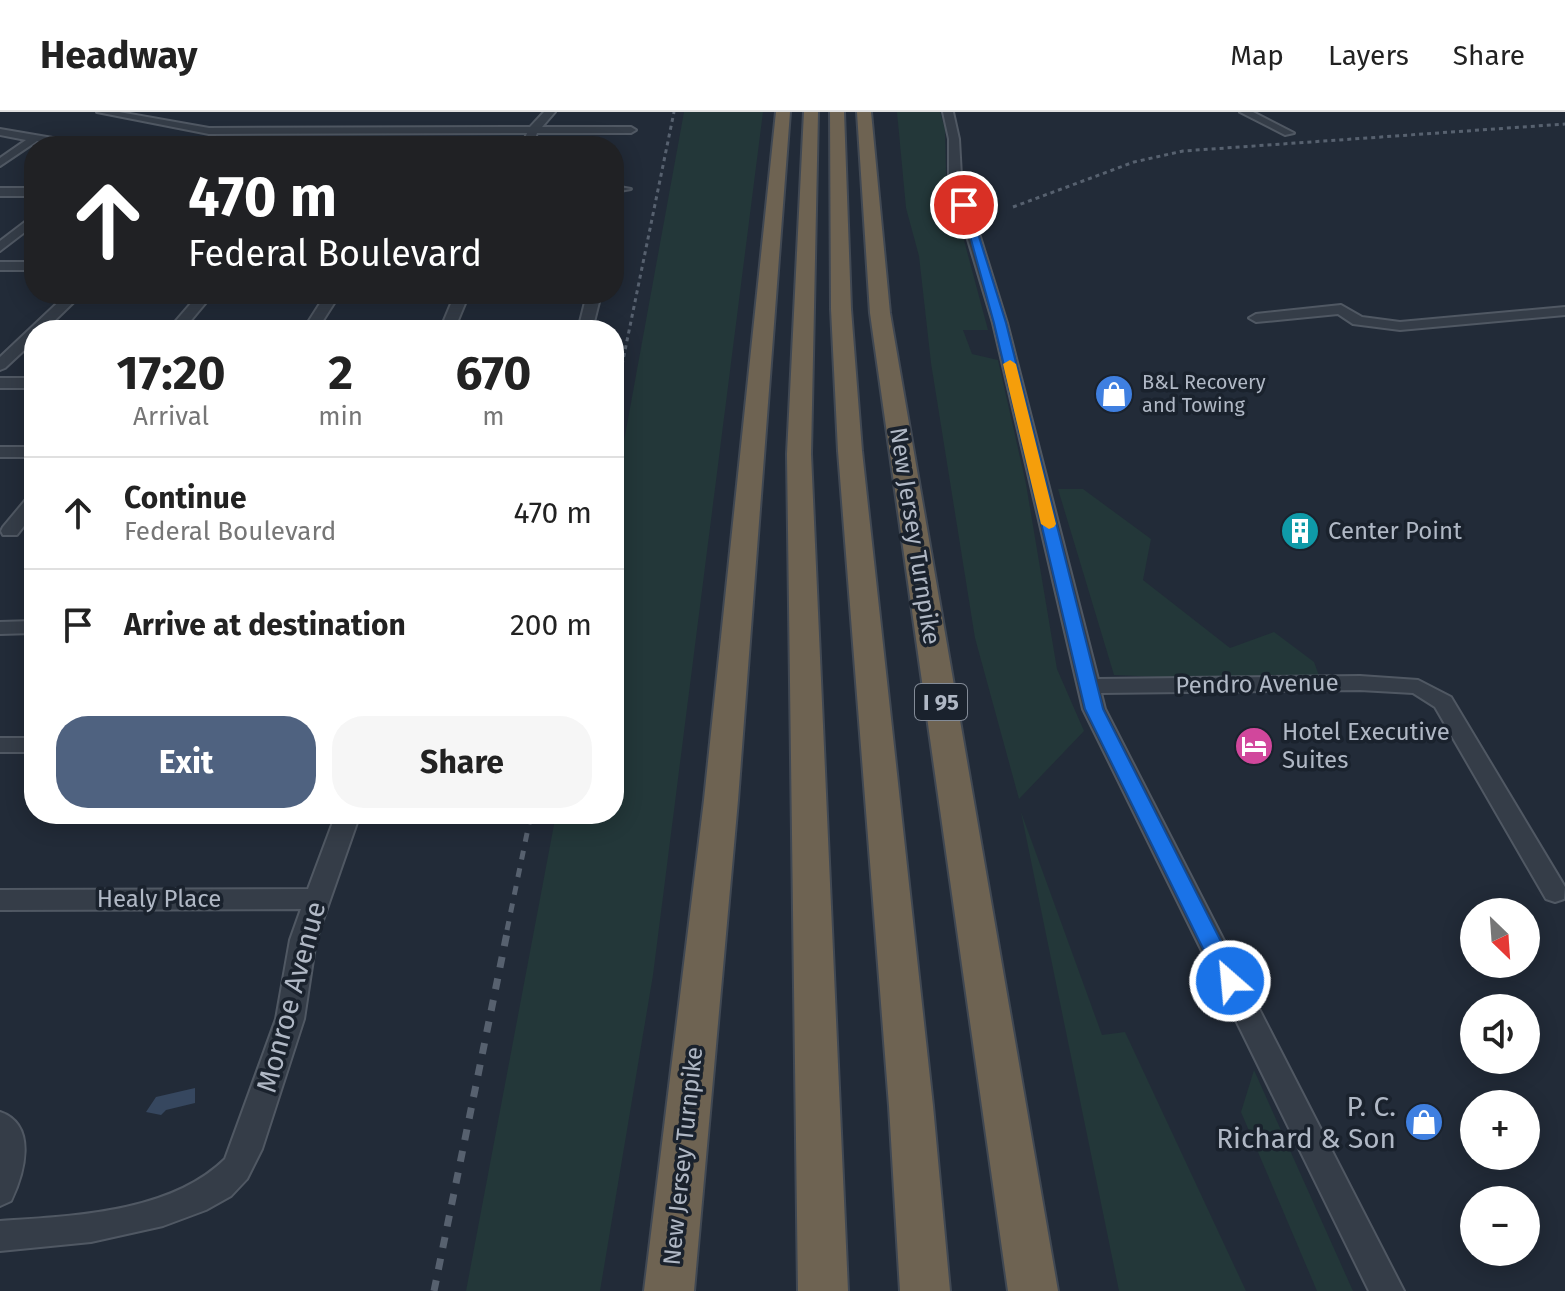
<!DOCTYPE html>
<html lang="en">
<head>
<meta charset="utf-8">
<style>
	:root { --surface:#fff; --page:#f6f6f6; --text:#222; --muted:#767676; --line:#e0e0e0; --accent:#4f6280 }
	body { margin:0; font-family:"Fira Sans",sans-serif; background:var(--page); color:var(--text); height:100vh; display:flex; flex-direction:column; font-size:30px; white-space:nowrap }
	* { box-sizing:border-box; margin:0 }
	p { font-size:26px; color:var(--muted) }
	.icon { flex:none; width:44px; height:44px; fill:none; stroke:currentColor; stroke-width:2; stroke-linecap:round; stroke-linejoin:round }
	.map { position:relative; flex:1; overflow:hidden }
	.panel { position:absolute; left:24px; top:208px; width:600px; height:504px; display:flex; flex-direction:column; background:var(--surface); border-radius:32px; box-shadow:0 4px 20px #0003 }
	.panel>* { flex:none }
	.top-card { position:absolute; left:24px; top:24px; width:600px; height:168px; border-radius:32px; box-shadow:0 4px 20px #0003; background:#202124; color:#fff; overflow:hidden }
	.needle { width:52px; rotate:155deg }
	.fabs { position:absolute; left:1460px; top:786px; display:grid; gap:16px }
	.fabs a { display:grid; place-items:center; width:80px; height:80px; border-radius:50%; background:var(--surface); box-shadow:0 4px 20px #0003; font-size:40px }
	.pin { position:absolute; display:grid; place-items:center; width:68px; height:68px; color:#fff; margin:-34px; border:4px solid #fff; border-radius:50%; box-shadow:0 2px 8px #0007 }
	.me { position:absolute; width:88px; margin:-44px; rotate:333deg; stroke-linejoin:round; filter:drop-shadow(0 0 6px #0008) }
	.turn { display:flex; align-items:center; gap:28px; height:168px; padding:0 32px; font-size:36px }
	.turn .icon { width:104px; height:104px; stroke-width:2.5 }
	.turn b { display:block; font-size:56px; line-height:68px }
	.eta { display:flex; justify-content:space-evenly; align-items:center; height:136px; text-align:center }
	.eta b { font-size:48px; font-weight:700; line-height:56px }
	.cta { display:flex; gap:16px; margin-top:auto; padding:16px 32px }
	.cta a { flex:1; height:92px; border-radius:32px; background:var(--accent); color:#fff; font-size:32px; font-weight:700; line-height:92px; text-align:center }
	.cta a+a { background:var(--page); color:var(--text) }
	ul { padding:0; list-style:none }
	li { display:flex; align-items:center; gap:24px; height:112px; padding:0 32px; border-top:2px solid var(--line) }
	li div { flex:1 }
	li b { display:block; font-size:30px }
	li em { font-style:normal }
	header { display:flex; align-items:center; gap:48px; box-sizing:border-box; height:112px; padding:0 40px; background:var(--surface); border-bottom:2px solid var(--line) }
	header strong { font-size:38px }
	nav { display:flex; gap:44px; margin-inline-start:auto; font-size:28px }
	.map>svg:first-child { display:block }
</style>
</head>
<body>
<header>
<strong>Headway</strong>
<nav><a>Map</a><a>Layers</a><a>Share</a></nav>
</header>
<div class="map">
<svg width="1565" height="1179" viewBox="0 0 1565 1179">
	<rect width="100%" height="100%" fill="#222b38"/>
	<g fill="#233739">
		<polygon points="684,0 763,0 653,863 600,1179 466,1179 556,702 614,702 614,384"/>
		<polygon points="897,0 940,0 945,17 946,61 988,218 963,218 972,242 998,248 1026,372 1057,557 1084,619 1019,687 975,526 931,251 919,144 906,96"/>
		<polygon points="1058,377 1083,377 1151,427 1143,468 1230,536 1274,520 1314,550 1322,572 1114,563"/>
		<polygon points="1021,700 1102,923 1125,920 1246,1179 1119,1179"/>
		<polygon points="1254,958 1353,1179 1317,1179 1241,1000"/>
	</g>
	<polygon fill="#36475f" points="195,976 195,991 166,998 161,1003 146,1000 156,985"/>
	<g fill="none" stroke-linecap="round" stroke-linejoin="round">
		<g stroke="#505863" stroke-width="4">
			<g id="minor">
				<polygon points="97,0 119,0 209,16 530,15 544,0 555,0 542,15 631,15 636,18 631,21 537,21 532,34 522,34 527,21 209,22"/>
				<polygon points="943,0 953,0 959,27 961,64 1007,211 1098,567 1360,564 1418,568 1451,585 1565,775 1564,787 1555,790 1546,787 1435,595 1413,581 1360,578 1101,581 1105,597 1404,1179 1369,1179 1083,597 993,211 949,64 949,27"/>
				<polygon points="1240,0 1253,0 1294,21 1285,23"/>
				<polygon points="0,17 82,31 87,34 37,29 0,54 0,46 26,28 0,23"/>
				<polygon points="614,74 631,77 614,80"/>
				<rect x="0" y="76" width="34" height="8"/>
				<polygon points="34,103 34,113 0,139 0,129"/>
				<rect x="0" y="150" width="34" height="8"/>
				<polygon points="67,182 82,182 45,218 34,218 34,229 5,256 0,258 0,245"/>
				<polygon points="199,182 213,182 183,218 168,218"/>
				<polygon points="326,182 340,182 317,218 303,218"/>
				<polygon points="455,182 469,182 454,218 440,218"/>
				<polygon points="587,182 601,182 592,218 578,218"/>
				<polygon points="1341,193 1362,205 1400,210 1565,195 1565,203 1400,218 1353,212 1338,202 1256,210 1249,206 1256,202"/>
				<rect x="0" y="266" width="34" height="10"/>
				<rect x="0" y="335" width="34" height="10"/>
				<polygon points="34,384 34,401 17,423 3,423 1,419 3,415 28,385"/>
				<polygon points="34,509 34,521 0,522 0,510"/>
				<rect x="0" y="626" width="34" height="14"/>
				<path d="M336,702H360L316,828L304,907L262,1037L247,1067L231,1084L206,1098L163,1114L91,1130L0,1139V1109C73,1104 170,1101 225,1047L276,907L290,828L301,797L0,798V778L308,777Z"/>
				<path d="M0,1000C38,1013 24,1062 11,1089L0,1094Z"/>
			</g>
		</g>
		<g stroke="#404853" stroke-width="4">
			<g id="highway">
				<polygon points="776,0 790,0 738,688 694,1179 644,1179 704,688"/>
				<polygon points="804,0 818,0 811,342 848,1179 798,1179 787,342"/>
				<polygon points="830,0 844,0 851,197 862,339 933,994 950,1179 900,1179 889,994 838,339 831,197"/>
				<polygon points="857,0 871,0 890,201 1058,1179 1008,1179 870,201"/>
			</g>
		</g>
		<use href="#minor" fill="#353d48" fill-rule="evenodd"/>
		<use href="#highway" fill="#6e6352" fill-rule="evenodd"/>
		<g stroke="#57616f" stroke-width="3" stroke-dasharray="4 4" stroke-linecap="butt">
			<polyline points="1013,95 1134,50 1183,39 1565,12"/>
			<polyline points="614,292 674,0"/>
		</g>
		<polyline stroke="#57616f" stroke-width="5" stroke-dasharray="9 9" stroke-linecap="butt" points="507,818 531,702"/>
		<polyline stroke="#57616f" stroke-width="7" stroke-dasharray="11 11" stroke-linecap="butt" points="434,1179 508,816"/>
	</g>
	<polygon fill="#1a73e8" stroke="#114b97" stroke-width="2" points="961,91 969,93 1006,211 1103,597 1241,869 1238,875 1230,878 1222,875 1085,597 994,211"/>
	<polygon fill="#f59e0b" points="1010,248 1016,252 1056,412 1054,415 1049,417 1041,412 1003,252"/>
	<defs>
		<g id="shop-disc" transform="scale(2)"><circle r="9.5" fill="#3f7fe0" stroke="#1a222d"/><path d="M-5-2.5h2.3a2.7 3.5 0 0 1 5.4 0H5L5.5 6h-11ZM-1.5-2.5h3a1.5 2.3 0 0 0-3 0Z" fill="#fff"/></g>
		<g id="building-disc" transform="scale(2)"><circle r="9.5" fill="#0f9aa8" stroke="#1a222d"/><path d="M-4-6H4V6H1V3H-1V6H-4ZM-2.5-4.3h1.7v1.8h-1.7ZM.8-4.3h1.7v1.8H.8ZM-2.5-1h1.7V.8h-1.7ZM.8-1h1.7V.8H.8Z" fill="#fff"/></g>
		<g id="hotel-disc" transform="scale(2)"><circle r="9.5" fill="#d1479c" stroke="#1a222d"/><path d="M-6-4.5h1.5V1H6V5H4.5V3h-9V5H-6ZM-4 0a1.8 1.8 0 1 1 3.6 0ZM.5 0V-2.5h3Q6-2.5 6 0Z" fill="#fff"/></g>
	</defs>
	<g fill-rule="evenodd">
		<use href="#shop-disc" x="1114" y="282"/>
		<use href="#building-disc" x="1300" y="419"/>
		<use href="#hotel-disc" x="1254" y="634"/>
		<use href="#shop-disc" x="1424" y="1010"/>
	</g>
	<g text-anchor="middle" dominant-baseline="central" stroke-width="7" stroke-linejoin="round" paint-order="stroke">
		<g font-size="20" fill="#b0b8c5" stroke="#1a222d" text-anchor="start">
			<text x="1142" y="270">B&amp;L Recovery<tspan x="1142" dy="23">and Towing</tspan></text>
		</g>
		<rect fill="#1a222d" stroke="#838b97" stroke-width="2" x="915" y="572" width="52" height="36" rx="6"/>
		<g font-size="22" font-weight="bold" fill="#b0b8c5">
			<text x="941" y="590">I 95</text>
		</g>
		<g font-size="24" fill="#b0b8c5" stroke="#1a222d" text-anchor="start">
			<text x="1328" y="419">Center Point</text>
			<text x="1282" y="620">Hotel Executive<tspan x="1282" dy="28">Suites</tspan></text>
		</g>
		<g font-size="24" fill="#b0b8c5" stroke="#1a222d">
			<text transform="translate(915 424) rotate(81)">New Jersey Turnpike</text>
			<text transform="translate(1257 572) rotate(-1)">Pendro Avenue</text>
			<text x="159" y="787">Healy Place</text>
			<text transform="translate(683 1044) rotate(-84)">New Jersey Turnpike</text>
		</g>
		<g font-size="28" fill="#b0b8c5" stroke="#1a222d">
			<text transform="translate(291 885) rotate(-75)">Monroe Avenue</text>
		</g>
		<g font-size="28" fill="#b0b8c5" stroke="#1a222d" text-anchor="end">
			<text x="1396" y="994">P. C.<tspan x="1396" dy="32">Richard &amp; Son</tspan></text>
		</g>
	</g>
</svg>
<div class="fabs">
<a><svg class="needle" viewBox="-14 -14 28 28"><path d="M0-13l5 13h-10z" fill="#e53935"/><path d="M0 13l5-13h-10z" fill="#767676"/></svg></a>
<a><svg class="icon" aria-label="sound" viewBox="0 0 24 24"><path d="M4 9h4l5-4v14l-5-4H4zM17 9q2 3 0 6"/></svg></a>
<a>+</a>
<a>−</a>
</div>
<div class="pin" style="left:964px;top:93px;background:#d93025"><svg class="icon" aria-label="arrive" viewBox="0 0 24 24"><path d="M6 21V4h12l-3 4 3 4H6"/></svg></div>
<svg class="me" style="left:1230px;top:869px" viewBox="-20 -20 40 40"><circle r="17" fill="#1a73e8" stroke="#fff" stroke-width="3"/><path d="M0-11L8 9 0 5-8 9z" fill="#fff"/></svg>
<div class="top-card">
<div class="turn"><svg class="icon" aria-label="ahead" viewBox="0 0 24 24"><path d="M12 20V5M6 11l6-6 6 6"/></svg><div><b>470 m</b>Federal Boulevard</div></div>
</div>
<section class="panel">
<div class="eta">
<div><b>17:20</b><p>Arrival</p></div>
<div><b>2</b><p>min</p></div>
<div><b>670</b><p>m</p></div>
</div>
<ul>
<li><svg class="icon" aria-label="ahead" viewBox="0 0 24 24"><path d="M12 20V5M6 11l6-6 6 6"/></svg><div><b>Continue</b><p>Federal Boulevard</p></div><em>470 m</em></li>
<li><svg class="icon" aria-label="arrive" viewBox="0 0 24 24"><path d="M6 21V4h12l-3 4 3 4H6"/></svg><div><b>Arrive at destination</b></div><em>200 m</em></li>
</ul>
<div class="cta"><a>Exit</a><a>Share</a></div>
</section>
</div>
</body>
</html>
